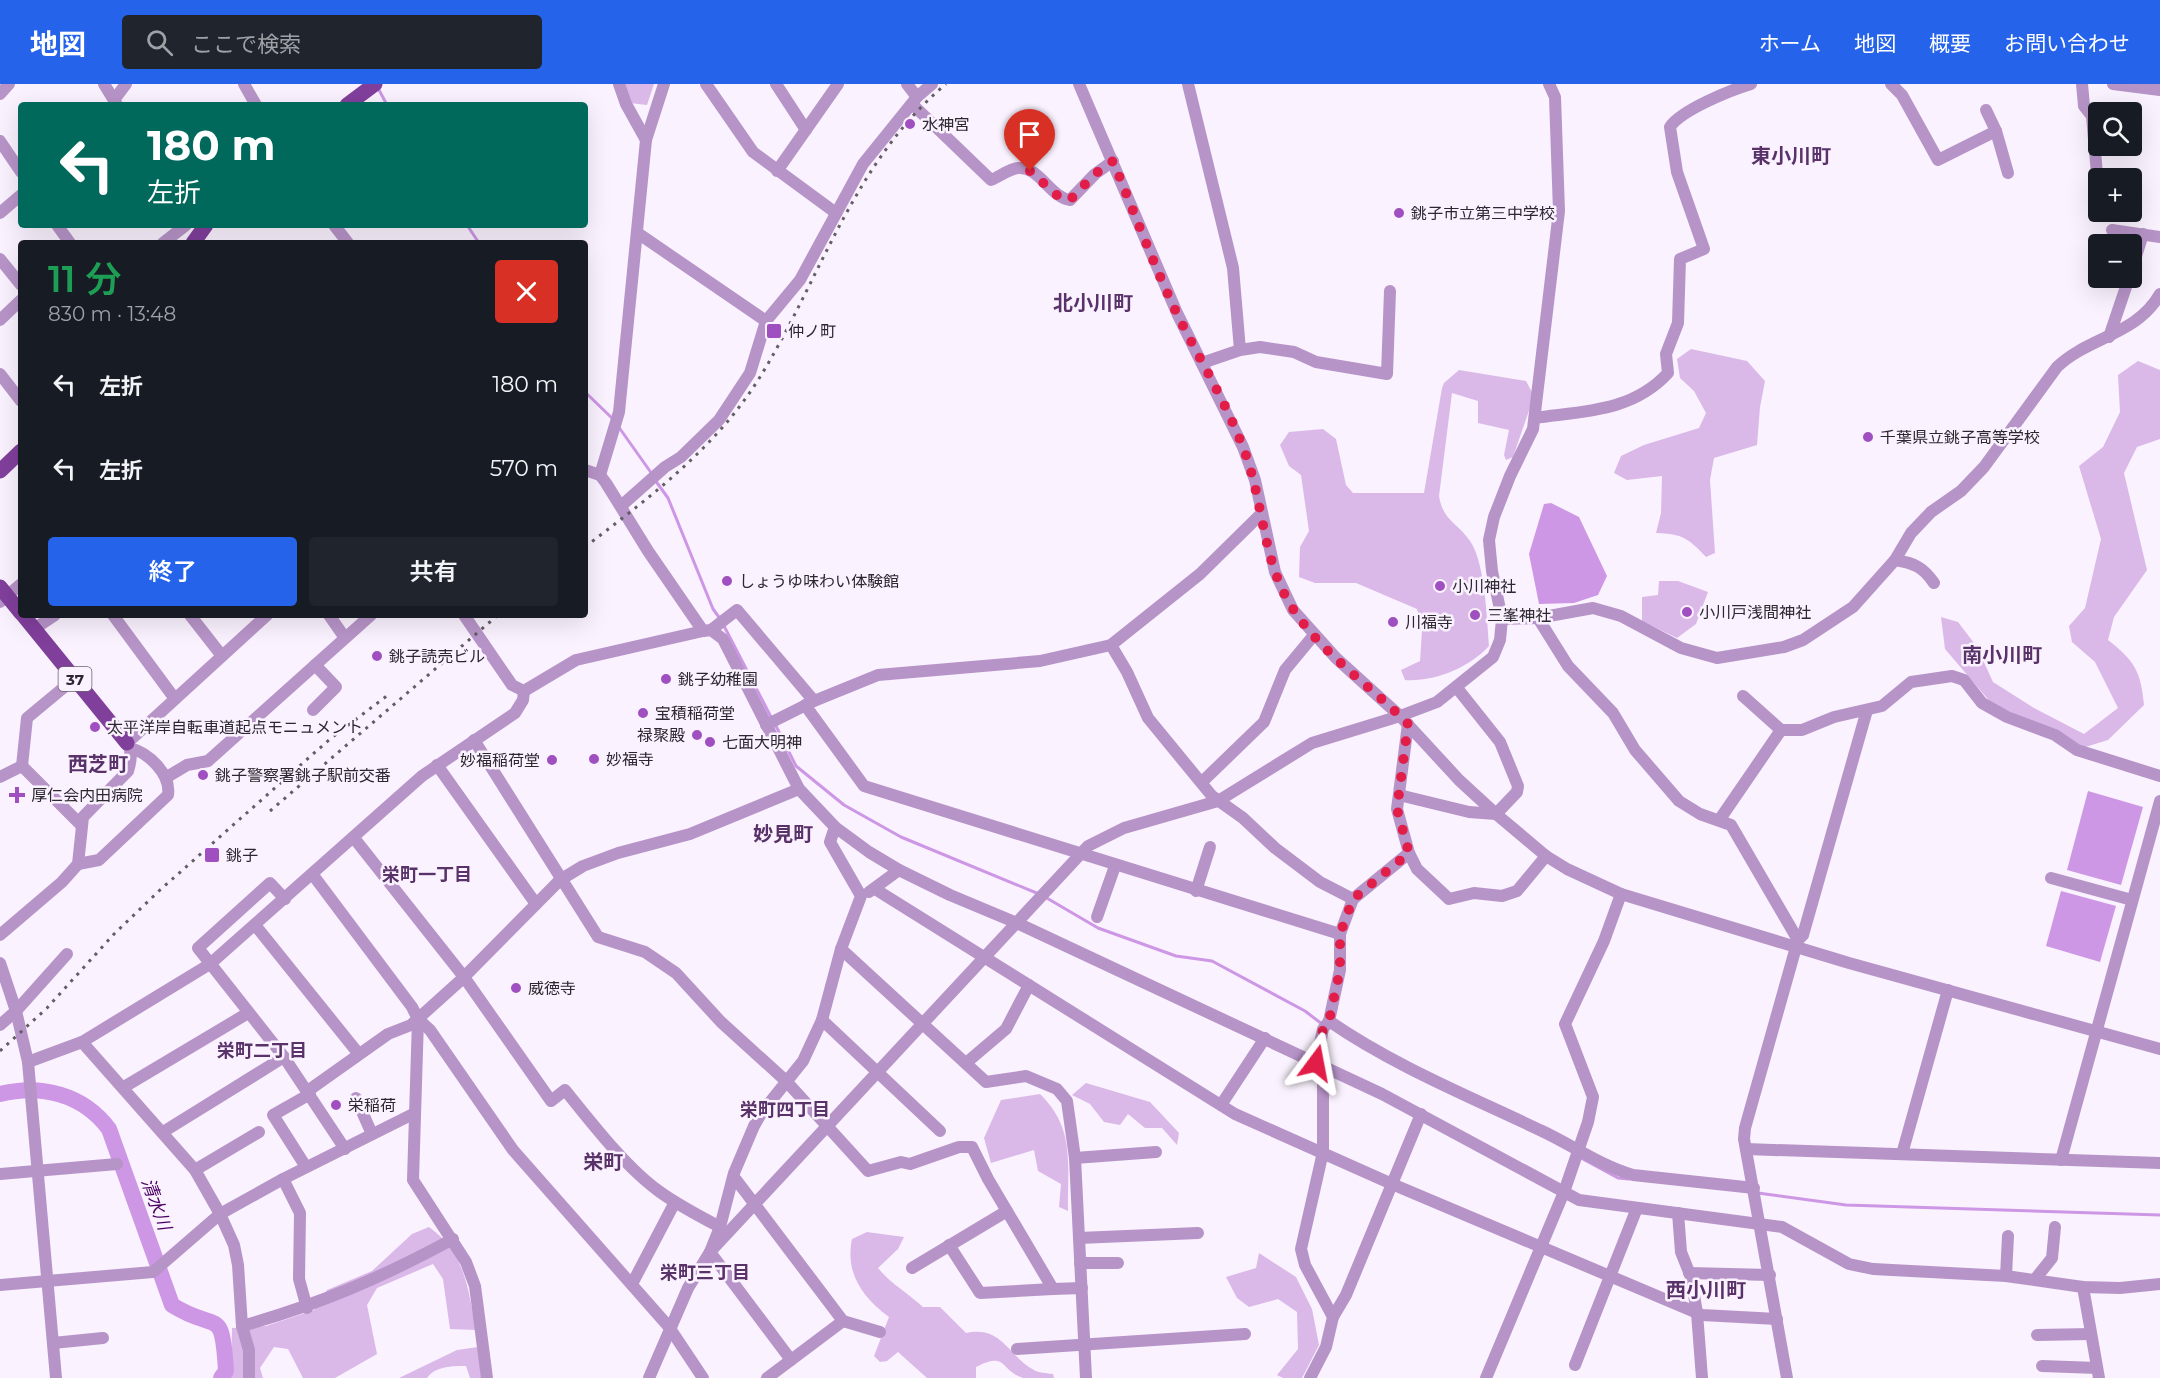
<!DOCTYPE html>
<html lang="ja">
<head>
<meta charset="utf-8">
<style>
	:root { --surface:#171b24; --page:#20242c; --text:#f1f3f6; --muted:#9ea1a6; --accent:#2563eb }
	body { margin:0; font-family:Montserrat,"Noto Sans JP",sans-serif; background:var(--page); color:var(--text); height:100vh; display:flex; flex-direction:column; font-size:22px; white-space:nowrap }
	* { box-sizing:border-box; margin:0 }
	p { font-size:20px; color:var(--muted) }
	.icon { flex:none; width:33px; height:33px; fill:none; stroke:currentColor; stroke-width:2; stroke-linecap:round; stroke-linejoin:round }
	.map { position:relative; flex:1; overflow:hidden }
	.sheet { position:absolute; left:18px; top:156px; width:570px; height:378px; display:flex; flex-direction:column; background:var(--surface); border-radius:6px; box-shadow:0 6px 24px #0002 }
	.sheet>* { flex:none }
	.banner { position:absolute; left:18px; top:18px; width:570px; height:126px; border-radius:6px; box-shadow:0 6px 24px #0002; background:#00695c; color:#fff; overflow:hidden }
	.buttons { position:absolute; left:2088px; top:18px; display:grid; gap:12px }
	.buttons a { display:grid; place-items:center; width:54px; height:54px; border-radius:6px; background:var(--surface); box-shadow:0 6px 24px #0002; font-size:30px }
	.pin { position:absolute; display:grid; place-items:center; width:51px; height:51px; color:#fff; margin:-62px -26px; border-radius:50% 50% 50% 0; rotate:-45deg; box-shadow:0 0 6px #0007 }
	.pin .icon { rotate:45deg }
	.me { position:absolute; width:66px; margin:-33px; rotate:13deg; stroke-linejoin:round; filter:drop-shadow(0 0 4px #0008) }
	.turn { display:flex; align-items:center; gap:21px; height:126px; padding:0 30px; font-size:27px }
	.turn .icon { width:78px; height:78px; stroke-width:2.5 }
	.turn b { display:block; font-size:42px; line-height:51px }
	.round { display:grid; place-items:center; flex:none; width:63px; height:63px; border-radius:6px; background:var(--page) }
	.head { display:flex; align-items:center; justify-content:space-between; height:102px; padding:0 30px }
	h1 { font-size:36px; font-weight:600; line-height:45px; color:#1e9e55 }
	.action { display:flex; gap:12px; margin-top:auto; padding:12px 30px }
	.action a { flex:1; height:69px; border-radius:6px; background:var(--accent); color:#fff; font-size:24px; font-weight:600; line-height:69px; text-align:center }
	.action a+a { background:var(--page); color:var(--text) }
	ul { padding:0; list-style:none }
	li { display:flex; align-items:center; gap:18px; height:84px; padding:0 30px }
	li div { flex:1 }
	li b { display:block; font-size:22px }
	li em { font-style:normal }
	header { display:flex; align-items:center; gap:36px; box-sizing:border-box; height:84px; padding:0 30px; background:var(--accent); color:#fff }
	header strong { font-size:28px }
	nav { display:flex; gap:33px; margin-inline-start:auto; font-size:21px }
	.search { width:420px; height:54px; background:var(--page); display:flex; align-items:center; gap:15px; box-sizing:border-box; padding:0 21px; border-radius:6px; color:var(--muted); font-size:22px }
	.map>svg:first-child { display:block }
</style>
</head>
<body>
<header>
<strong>地図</strong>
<div class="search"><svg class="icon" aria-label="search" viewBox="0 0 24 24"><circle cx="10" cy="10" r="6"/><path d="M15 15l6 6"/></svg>ここで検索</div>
<nav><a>ホーム</a><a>地図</a><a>概要</a><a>お問い合わせ</a></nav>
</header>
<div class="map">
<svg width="2160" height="1294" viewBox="0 0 2160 1294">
	<rect width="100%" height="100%" fill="#faf2fe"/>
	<g fill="#dab9e9">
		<polygon points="625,0 654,0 647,21 630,19"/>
		<path d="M1691,265L1747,277L1765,297L1760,323L1757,361L1714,374L1710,396L1715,469L1706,473C1688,454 1683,450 1656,449L1661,429L1662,392L1627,396L1614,389L1621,372L1644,361L1699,344L1706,329L1694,307L1680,294L1677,275Z"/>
		<path d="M2138,277L2160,286V355L2137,363L2124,389L2147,486L2114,533L2108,556C2135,577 2141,588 2144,621L2108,656L2082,664L1993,621L1945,565L1941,533L1958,538L1977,563L1993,598L2034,624L2084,650L2118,624L2095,578L2072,558L2069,542L2085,524L2101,455L2079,382L2103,363L2120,328L2118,291Z"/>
		<path d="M1459,286L1526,297L1534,312L1513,373L1506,376L1504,371L1509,346L1478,339V317L1452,309L1439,412C1443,437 1457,438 1470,457C1485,478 1487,536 1489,562C1469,584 1434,598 1405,596L1401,586L1420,577L1422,547L1417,525L1356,499H1315L1299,493L1300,463L1309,447L1301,391L1289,382L1280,361L1289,348L1323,345L1336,355L1346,401L1353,409H1424L1442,304L1444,299Z"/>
		<polygon points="1659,497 1678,497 1708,508 1696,540 1677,554 1642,537 1642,513 1658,511"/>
		<polygon points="1086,999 1150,1018 1179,1049 1177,1061 1162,1044 1145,1044 1128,1030 1120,1041 1104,1038 1090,1020 1072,1011"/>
		<path d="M1040,1010C1076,1045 1067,1081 1068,1127L1059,1123L1061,1100L1038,1087L1034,1066L991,1079L984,1054L1001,1016Z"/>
		<path d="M429,1143C466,1169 468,1206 476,1246L450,1245L443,1195L433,1180L377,1204L367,1221L377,1270L335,1294H303L288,1265L274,1263L260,1284L263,1294H231L232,1244L266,1242L314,1226L327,1206L372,1187L412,1150Z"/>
		<path d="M867,1148L904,1153L898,1165L878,1184C891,1200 908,1209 923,1223H940L966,1249C1002,1241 1008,1272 1034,1286C1038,1289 1047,1289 1053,1290L1054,1294C1045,1294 1032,1294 1023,1294C999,1286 1008,1267 976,1283V1294H927L898,1268L887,1277L880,1278L874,1272L889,1233C862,1213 845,1189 852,1155Z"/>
		<polygon points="1259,1169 1296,1193 1312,1225 1319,1261 1302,1294 1283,1294 1277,1291 1298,1265 1297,1228 1278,1215 1249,1223 1237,1214 1226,1193 1256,1184"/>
		<path d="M478,1263L483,1294H470L466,1282C453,1282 435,1282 427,1294H399L457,1266Z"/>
	</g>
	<g fill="#cd97e6">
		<polygon points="1551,419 1579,433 1607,492 1598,511 1574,519 1539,520 1529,470 1544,420"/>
		<polygon points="2088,707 2143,723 2121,801 2067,786"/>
		<polygon points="2061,807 2116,822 2100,878 2046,862"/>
	</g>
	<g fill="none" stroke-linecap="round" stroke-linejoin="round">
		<g stroke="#cd97e6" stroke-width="3">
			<polyline points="378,4 387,21"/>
			<polyline points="467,141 479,159"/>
			<polyline points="585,308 614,336"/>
			<polyline points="618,342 652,390"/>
			<polyline points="655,396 668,414 713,525 721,536"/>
			<polyline points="724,542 772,635"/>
			<polyline points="775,640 796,682 844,721 901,753 1039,810"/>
			<polyline points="1045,813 1098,844 1176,872 1212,877 1305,927 1322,940"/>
			<polyline points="1581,1074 1618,1094 1629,1095"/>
			<polyline points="1758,1109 1846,1121 2160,1131"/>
		</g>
		<path stroke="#cd97e6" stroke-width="16" d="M0,1010C41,1000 83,1010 109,1045L172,1221C218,1250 222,1220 226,1287L221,1294"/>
		<g stroke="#b794c8" stroke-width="12">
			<polyline points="104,0 117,21"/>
			<polyline points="244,0 256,21"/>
			<polyline points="619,0 626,20 646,56"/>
			<polyline points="706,0 753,68 836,129"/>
			<polyline points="776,0 806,46"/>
			<polyline points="907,0 917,13"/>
			<polyline points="1079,0 1177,229 1243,363 1255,396 1275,488 1293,526 1336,574 1400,632 1459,696 1496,730 1546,772 1567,785 1621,810 1849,879 2160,965"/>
			<polyline points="1188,0 1233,184 1240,266"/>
			<polyline points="1891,0 1902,11 1938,76 1996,47"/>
			<polyline points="2082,0 2084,22 2092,32 2097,90"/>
			<polyline points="2113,0 2160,6"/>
			<polyline points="0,10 9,0"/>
			<polyline points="114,16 126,0"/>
			<path d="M912,20L991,96C999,93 1009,85 1018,84C1039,82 1050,113 1070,116L1095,90L1113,77"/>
			<polyline points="1986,26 1996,47 2008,89"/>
			<polyline points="0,57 21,88"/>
			<polyline points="777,87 838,0"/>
			<polyline points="0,129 21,111"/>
			<polyline points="57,141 70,159"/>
			<polyline points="334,141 348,159"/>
			<polyline points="2112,146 2160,153"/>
			<polyline points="639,150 766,237"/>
			<polyline points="163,159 186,141"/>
			<polyline points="0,175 21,201"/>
			<polyline points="2132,185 2143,150"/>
			<polyline points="0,236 21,216"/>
			<polyline points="2109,253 2129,194"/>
			<polyline points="1202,279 1240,266 1260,263 1294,268 1316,278 1387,290 1390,207"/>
			<polyline points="0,290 21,317"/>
			<path d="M1535,334C1584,327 1632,328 1668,289L1666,270L1678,239L1680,175L1704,165L1677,88L1670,43C1681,26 1731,6 1751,0"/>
			<polyline points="585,386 600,391 606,399 648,467 703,547"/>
			<polyline points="600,391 619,328 646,56 664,0"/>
			<polyline points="621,422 665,383 681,373 719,336 750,289 766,237 800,196 863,80 917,13 932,0"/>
			<path d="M1895,476C1914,479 1923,483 1934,499"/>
			<polyline points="0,518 21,500"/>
			<polyline points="113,531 175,615"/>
			<polyline points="190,531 222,572"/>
			<polyline points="329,531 345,554"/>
			<polyline points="464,531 512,601 524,607 576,576 703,547 711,546 723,555 799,705 835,743 869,768 899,786 950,811 1017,839 1382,1010 1579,1116 1782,1143 1849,1180 1873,1185 2006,1192 2083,1203 2120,1204 2160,1200"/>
			<polyline points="1538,534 1568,582 1613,629 1635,666 1679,717 1700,730 1731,741 1798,856 1745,1044 1744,1055 1787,1294"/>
			<path d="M1502,535L1538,534L1593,524L1621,532L1681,564L1717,574L1784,563L1803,556L1853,523L1895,476L1911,449L1931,428L1961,407L1984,383L2057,283C2088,253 2137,251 2160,210"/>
			<polyline points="34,545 55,531"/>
			<polyline points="711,546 737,526 814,617"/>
			<polyline points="1111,561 1127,588 1148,634 1212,712 1243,734 1275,764 1320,798 1353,815"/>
			<polyline points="1743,612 1781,646 1802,646 1834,633 1882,622 1911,598 1952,592 1964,596 1982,619 2007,633 2055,651 2077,666 2160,692"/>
			<polyline points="805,621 864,702 1340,850"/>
			<polyline points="313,626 336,603 315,581"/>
			<polyline points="766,641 814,617 878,591 1040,577 1111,561 1200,490 1261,430"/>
			<polyline points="474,656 598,853 645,868 676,889 721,938 786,997 868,1087 901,1078 910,1080 959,1063 972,1063 988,1095 1053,1205 1082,1204"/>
			<polyline points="437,681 536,820"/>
			<polyline points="22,682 27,634 74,595"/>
			<polyline points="22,682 81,741"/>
			<polyline points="0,693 22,682"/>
			<polyline points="167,693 187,681 208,677 371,531"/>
			<polyline points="1202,698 1264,638 1285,586 1314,551"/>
			<polyline points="1399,711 1469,728 1496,730 1517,708 1518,702 1500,658 1457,604"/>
			<polyline points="1720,735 1781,646"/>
			<path d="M354,754L464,893L551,1017L565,1006C591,1038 626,1084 660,1108C678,1121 699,1132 720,1143"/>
			<polyline points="1409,769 1417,785 1449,815 1474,809 1502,812 1517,807 1546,772"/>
			<path d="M78,780L99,776L168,711C171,690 149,669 130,664"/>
			<polyline points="313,791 412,923 418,935 430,946 513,1066 669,1243 703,1294"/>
			<polyline points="2051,794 2132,816"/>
			<polyline points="875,805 1235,1030 1392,1100 1702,1231 1777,1235"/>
			<polyline points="1196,807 1210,763"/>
			<polyline points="869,808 899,786"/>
			<polyline points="285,815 270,799 198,864 284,973 345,1065"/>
			<polyline points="1097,833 1115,782"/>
			<polyline points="255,841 358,969"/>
			<path d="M0,851L62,798L78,780L83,733L128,687C131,678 133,668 127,659L267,531"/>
			<polyline points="1798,856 1803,851 1867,626"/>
			<polyline points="841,865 986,998 1026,992 1057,1005 1067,1017 1075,1074 1086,1294"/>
			<polyline points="0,879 16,927 28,978 56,1294"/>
			<polyline points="418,935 413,1096 466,1178 475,1202 487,1294"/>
			<polyline points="822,936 940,1047"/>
			<path d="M1329,937C1394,982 1471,1013 1542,1047C1572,1061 1601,1082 1633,1091L1754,1104"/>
			<polyline points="0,941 16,927 67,870"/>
			<polyline points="82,958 195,1086 220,1130 234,1161 238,1181 242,1242 249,1266 249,1294"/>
			<polyline points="28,978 82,958 210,880 422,692 515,629 523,616 524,607"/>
			<polyline points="966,979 1006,945 1029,901"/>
			<polyline points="1316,979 1323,945 1329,937 1340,886 1340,850 1353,815 1409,769 1397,725 1408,640"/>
			<polyline points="1323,983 1323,1068 1301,1165 1305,1181 1333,1233"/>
			<polyline points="124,1003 248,929"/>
			<polyline points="309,1006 388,950 411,941 461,896 560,796 583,782 618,769 690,750 799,705"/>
			<polyline points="356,1014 372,1050"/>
			<polyline points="1221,1021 1265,954"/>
			<polyline points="163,1048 284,973"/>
			<polyline points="1746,1065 2160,1079"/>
			<polyline points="1902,1070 1948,906"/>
			<polyline points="1075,1074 1156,1068"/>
			<polyline points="2061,1076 2160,717"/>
			<polyline points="306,1083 273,1031 310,1010"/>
			<polyline points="195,1086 259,1048"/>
			<polyline points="0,1090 117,1080"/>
			<polyline points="734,1093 843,1237 880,1248"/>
			<polyline points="283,1095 300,1129 299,1195 307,1224"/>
			<polyline points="1678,1129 1681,1168 1691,1193 1697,1229 1702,1294"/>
			<polyline points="1079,1154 1198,1149"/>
			<polyline points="949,1161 980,1209 1053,1205"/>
			<polyline points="710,1168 1088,762 1124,744 1218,717 1312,659 1400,632 1437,618 1493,573 1500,556 1502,535 1492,487 1489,456 1494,433 1510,392 1533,345 1559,127 1555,13 1549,0"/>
			<polyline points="710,1168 791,1276"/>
			<polyline points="1080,1179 1118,1179"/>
			<polyline points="912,1184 1007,1127"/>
			<polyline points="1689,1189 1770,1191"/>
			<polyline points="2006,1192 2008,1152"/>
			<polyline points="2036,1194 2052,1174 2055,1143"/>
			<polyline points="632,1200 675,1118"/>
			<polyline points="0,1201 153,1188 220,1130 283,1095 415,1029"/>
			<polyline points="2083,1203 2099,1294"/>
			<path d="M242,1242C320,1220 381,1194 453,1155"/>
			<polyline points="2037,1251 2091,1250"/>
			<polyline points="53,1259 103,1254"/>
			<polyline points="1017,1265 1245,1250"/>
			<polyline points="1575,1281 1637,1124"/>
			<polyline points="2042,1282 2097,1284"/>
			<polyline points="649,1294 688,1204 710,1168 720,1143 734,1089 754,1042 762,1028 803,977 822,936 841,865 861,812 830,758 835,743"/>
			<polyline points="767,1294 843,1237"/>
			<polyline points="1310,1294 1326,1263 1333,1233 1346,1211 1421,1030"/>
			<polyline points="1486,1294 1564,1108 1588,1038 1593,1013 1565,940 1604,857 1621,810"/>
		</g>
		<g stroke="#813f9c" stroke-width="15">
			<polyline points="347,21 375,0"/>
			<polyline points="193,159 206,141"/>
			<polyline points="0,387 21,367"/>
			<polyline points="0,503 21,529"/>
			<polyline points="23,531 127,659"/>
		</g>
		<g stroke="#635d66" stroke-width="3" stroke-dasharray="3 6" stroke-linecap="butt">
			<path d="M585,463C650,413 716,364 760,293C821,194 854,77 946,0"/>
			<polyline points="270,727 498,531"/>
			<polyline points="0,967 47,924 114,850 160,806 330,655 388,611"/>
		</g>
	</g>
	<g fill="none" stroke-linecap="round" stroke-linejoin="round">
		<path stroke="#e11d48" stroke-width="10" stroke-dasharray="0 18" d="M1030,87L1060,114L1070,116L1095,90L1113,77C1134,128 1154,182 1178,232C1200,276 1227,320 1244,366C1264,418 1262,478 1293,525C1323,571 1371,602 1408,640L1397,725L1409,769L1353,815L1340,850V886L1329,937L1323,945L1316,979"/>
	</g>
	<g fill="#9f4fc0" stroke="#faf2fe" stroke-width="2">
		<circle cx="910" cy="40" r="6"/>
		<circle cx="1399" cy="129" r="6"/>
		<rect x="766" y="239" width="16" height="16" rx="3"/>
		<circle cx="1868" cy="353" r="6"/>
		<circle cx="727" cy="497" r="6"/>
		<circle cx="1440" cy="502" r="6"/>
		<circle cx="1687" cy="528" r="6"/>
		<circle cx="1475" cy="531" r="6"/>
		<circle cx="1393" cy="538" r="6"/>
		<circle cx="377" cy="572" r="6"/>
		<circle cx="666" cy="595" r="6"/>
		<circle cx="643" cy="629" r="6"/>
		<circle cx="95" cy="643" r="6"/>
		<circle cx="697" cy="651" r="6"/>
		<circle cx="710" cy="658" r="6"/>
		<circle cx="594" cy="675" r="6"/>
		<circle cx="552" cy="676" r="6"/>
		<circle cx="203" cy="691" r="6"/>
		<path d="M14 702h6v6h6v6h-6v6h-6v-6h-6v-6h6z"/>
		<rect x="204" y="763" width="16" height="16" rx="3"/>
		<circle cx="516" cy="904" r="6"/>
		<circle cx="336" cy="1021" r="6"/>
	</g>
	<g text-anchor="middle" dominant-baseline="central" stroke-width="5" stroke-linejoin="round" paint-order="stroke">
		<rect fill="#faf2fe" stroke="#6a646d" stroke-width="1.5" x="58.5" y="583" width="33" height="24" rx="4.5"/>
		<g font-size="15" font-weight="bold" fill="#2d272f">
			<text x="75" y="595">37</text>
		</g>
		<g font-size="16" fill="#2d272f" stroke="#faf2fe" text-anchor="start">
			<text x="922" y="40">水神宮</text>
			<text x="1411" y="129">銚子市立第三中学校</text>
			<text x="788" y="247">仲ノ町</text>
			<text x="1880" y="353">千葉県立銚子高等学校</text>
			<text x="739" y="497">しょうゆ味わい体験館</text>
			<text x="1452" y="502">小川神社</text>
			<text x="1699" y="528">小川戸浅間神社</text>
			<text x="1487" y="531">三峯神社</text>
			<text x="1405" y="538">川福寺</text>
			<text x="389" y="572">銚子読売ビル</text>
			<text x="678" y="595">銚子幼稚園</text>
			<text x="655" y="629">宝積稲荷堂</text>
			<text x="107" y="643">太平洋岸自転車道起点モニュメント</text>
			<text x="685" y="651" text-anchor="end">禄聚殿</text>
			<text x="722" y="658">七面大明神</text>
			<text x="606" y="675">妙福寺</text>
			<text x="540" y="676" text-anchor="end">妙福稲荷堂</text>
			<text x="215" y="691">銚子警察署銚子駅前交番</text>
			<text x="31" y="711">厚仁会内田病院</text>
			<text x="226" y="771">銚子</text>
			<text x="528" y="904">威徳寺</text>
			<text x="348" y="1021">栄稲荷</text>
		</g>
		<g font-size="18" font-weight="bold" fill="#583269" stroke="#faf2fe">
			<text x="427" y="791">栄町一丁目</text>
			<text x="262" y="967">栄町二丁目</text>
			<text x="785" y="1026">栄町四丁目</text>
			<text x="705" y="1189">栄町三丁目</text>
		</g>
		<g font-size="18" font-style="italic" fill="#4b0063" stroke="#faf2fe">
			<text transform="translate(156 1120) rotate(70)">清水川</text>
		</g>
		<g font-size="20" font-weight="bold" fill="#583269" stroke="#faf2fe">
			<text x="1791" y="72">東小川町</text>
			<text x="1093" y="219">北小川町</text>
			<text x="2002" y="571">南小川町</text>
			<text x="98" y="680">西芝町</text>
			<text x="783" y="750">妙見町</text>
			<text x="603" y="1078">栄町</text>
			<text x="1706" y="1206">西小川町</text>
		</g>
	</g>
</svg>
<div class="buttons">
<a><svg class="icon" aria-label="search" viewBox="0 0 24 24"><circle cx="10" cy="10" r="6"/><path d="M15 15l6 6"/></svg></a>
<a>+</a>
<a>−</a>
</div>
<div class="pin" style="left:1030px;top:87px;background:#d93025"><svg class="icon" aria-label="arrive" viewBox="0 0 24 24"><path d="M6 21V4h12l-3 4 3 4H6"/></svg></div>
<svg class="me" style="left:1316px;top:979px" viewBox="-20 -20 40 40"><path d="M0-17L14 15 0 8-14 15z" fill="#e11d48" stroke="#fff" stroke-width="4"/></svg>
<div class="banner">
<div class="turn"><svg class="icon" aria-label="left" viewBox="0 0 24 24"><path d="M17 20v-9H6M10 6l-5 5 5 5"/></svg><div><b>180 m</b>左折</div></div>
</div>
<section class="sheet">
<div class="head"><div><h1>11 分</h1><p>830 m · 13:48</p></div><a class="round" style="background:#d93025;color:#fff"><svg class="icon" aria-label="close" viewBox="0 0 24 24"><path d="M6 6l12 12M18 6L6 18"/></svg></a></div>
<ul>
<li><svg class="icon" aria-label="left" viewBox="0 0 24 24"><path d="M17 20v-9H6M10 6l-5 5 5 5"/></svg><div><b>左折</b></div><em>180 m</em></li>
<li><svg class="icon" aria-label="left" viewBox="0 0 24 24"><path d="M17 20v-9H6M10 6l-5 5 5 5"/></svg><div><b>左折</b></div><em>570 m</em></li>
</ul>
<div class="action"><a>終了</a><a>共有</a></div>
</section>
</div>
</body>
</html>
